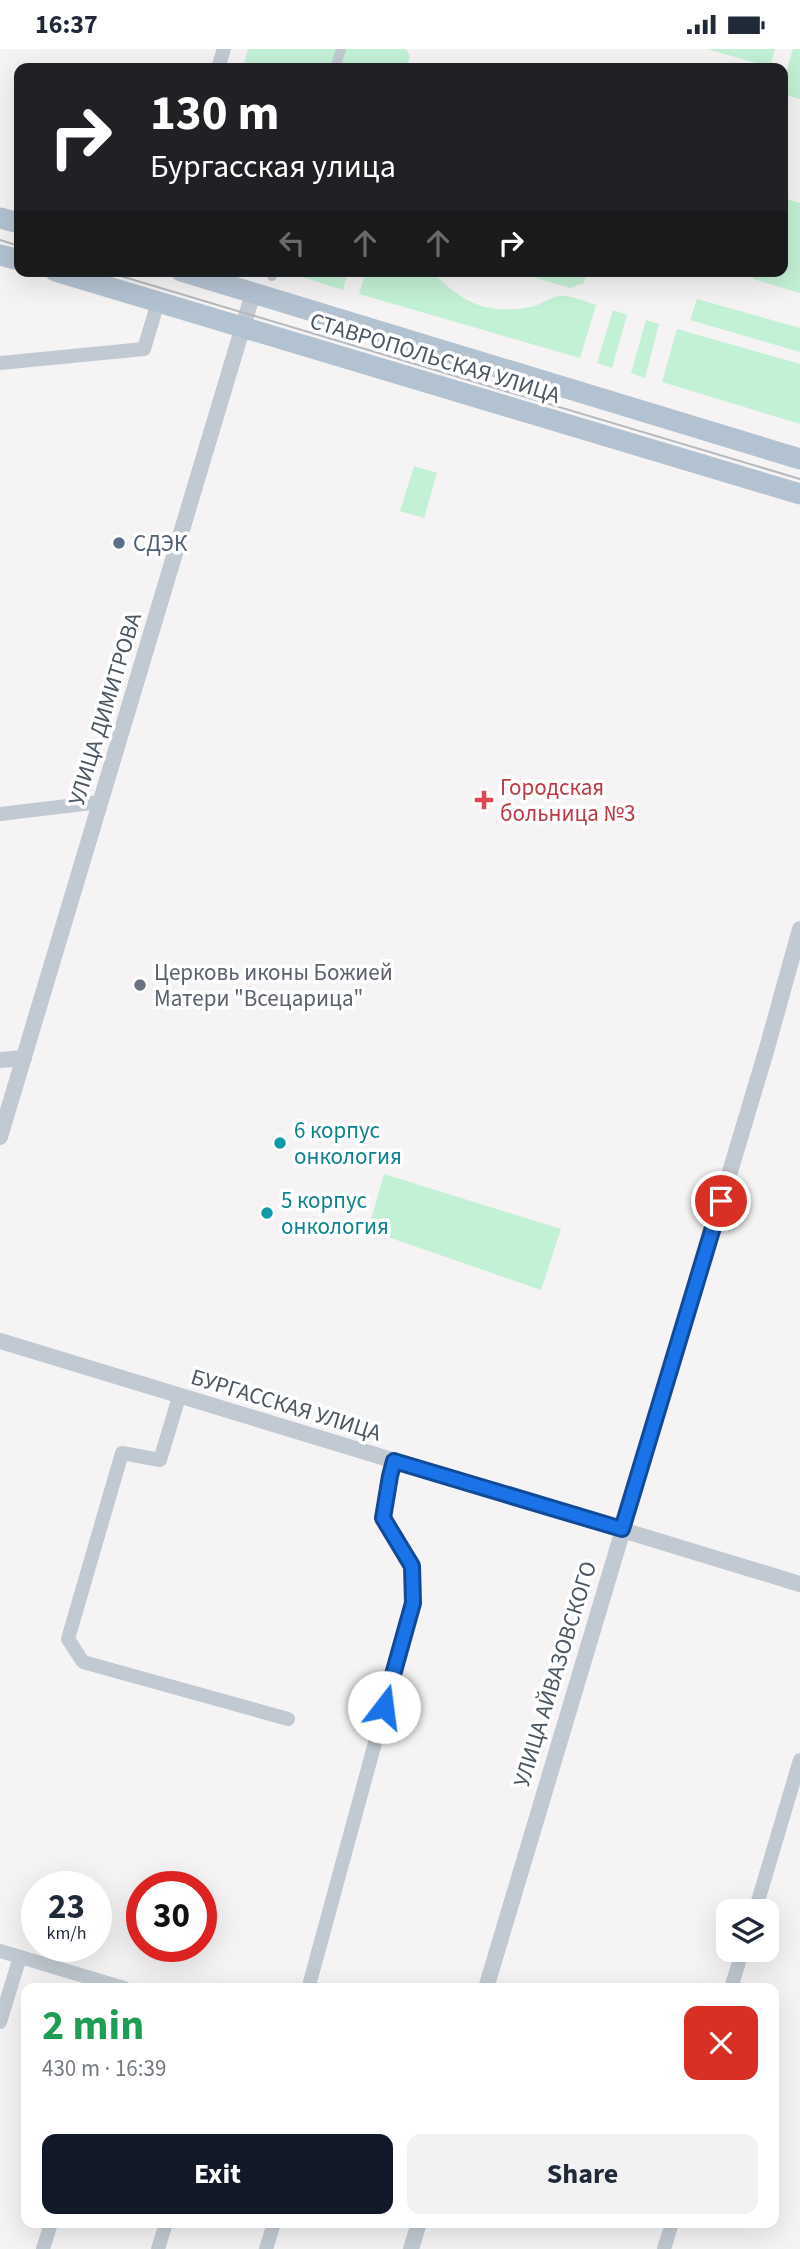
<!DOCTYPE html>
<html lang="en">
<head>
<meta charset="utf-8">
<style>
	:root { --surface:#fff; --page:#f2f2f3; --text:#1f2937; --muted:#747a83; --accent:#111827 }
	body { margin:0; font-family:"Source Sans 3",sans-serif; background:var(--page); color:var(--text); height:100vh; display:flex; flex-direction:column; font-size:26px; white-space:nowrap }
	* { box-sizing:border-box; margin:0 }
	p { font-size:23px; color:var(--muted) }
	.icon { flex:none; width:38px; height:38px; fill:none; stroke:currentColor; stroke-width:2; stroke-linecap:round; stroke-linejoin:round }
	.map { position:relative; flex:1; overflow:hidden }
	.panel { position:absolute; left:21px; top:1934px; width:758px; height:245px; display:flex; flex-direction:column; background:var(--surface); border-radius:14px; box-shadow:0 7px 28px #0002 }
	.panel>* { flex:none }
	.top-card { position:absolute; left:14px; top:14px; width:774px; height:214px; border-radius:14px; box-shadow:0 7px 28px #0002; background:#202124; color:#fff; overflow:hidden }
	.controls { position:absolute; left:716px; top:1850px; display:grid; gap:14px }
	.controls a { display:grid; place-items:center; width:63px; height:63px; border-radius:14px; background:var(--surface); box-shadow:0 7px 28px #0002; font-size:35px }
	.speed { position:absolute; left:21px; top:1822px; display:flex; gap:14px; font-size:35px; font-weight:700; text-align:center }
	.speed>* { display:grid; place-content:center; width:91px; height:91px; border-radius:50%; background:var(--surface); box-shadow:0 7px 28px #0002; line-height:1 }
	.speed small { font-size:18px; font-weight:400 }
	.speed .limit { border:10px solid #d22; background:#fff; color:#111 }
	.pin { position:absolute; display:grid; place-items:center; width:60px; height:60px; color:#fff; margin:-30px; border:4px solid #fff; border-radius:50%; box-shadow:0 2px 7px #0007 }
	.me { position:absolute; width:77px; margin:-38px; rotate:15deg; stroke-linejoin:round; filter:drop-shadow(0 0 5px #0008) }
	.turn { display:flex; align-items:center; gap:24px; height:147px; padding:0 21px; font-size:32px }
	.turn .icon { width:91px; height:91px; stroke-width:2.5 }
	.turn b { display:block; font-size:49px; line-height:60px }
	.lanes { display:flex; align-items:center; height:66px; padding:0 21px; background:#0003; justify-content:center; gap:35px; direction:ltr }
	.lanes .off { opacity:.35 }
	.round { display:grid; place-items:center; flex:none; width:74px; height:74px; border-radius:14px; background:var(--page) }
	.summary { display:flex; align-items:center; justify-content:space-between; height:119px; padding:0 21px }
	h1 { font-size:42px; font-weight:700; line-height:52px; color:#1e9e55 }
	.primary-button { display:flex; gap:14px; margin-top:auto; padding:14px 21px }
	.primary-button a { flex:1; height:80px; border-radius:14px; background:var(--accent); color:#fff; font-size:28px; font-weight:700; line-height:80px; text-align:center }
	.primary-button a+a { background:var(--page); color:var(--text) }
	.status { display:flex; justify-content:space-between; align-items:center; height:49px; padding:0 35px; background:var(--surface); direction:ltr }
	.status svg { height:19px; fill:currentColor }
	.map>svg:first-child { display:block }
</style>
</head>
<body>
<div class="status"><b>16:37</b><svg viewBox="0 0 49 12"><path d="M0 12V9h3v3zM5 12V6h3v6zM10 12V3h3v9zM15 12V0h3v12zM26 1h20v11H26zM47 4h2v5h-2z"/></svg></div>
<div class="map">
<svg width="800" height="2200" viewBox="0 0 800 2200">
	<rect width="100%" height="100%" fill="#f5f3f3"/>
	<g fill="#c3f1d5">
		<polygon points="248,0 406,0 410,7 406,19 243,19"/>
		<polygon points="707,0 775,0 770,18"/>
		<polygon points="793,0 800,0 800,50 782,45 782,37"/>
		<polygon points="782,149 800,154 800,244 753,230 756,222 782,222"/>
		<polygon points="283,222 348,222 343,241"/>
		<path d="M366,222H432C462,255 490,267 534,257C542,255 550,248 559,247C569,245 586,253 596,256L580,309L359,245Z"/>
		<polygon points="512,222 588,222 584,234 570,239"/>
		<polygon points="697,250 800,279 800,303 690,271"/>
		<polygon points="613,261 627,266 612,319 597,314"/>
		<polygon points="646,271 659,275 645,329 631,324"/>
		<polygon points="677,280 800,315 800,375 662,333"/>
		<polygon points="414,417 437,424 424,469 400,462"/>
		<polygon points="384,1125 561,1180 541,1241 368,1181"/>
	</g>
	<g fill="none" stroke-linecap="round" stroke-linejoin="round">
		<g stroke="#c1cad2" stroke-width="10">
			<polyline points="335,19 341,0"/>
			<polyline points="272,227 274,222"/>
		</g>
		<g stroke="#c1cad2" stroke-width="14">
			<polyline points="218,19 224,0"/>
			<polyline points="0,314 144,300 158,253"/>
			<polyline points="0,765 100,753"/>
			<polyline points="179,1348 160,1411 122,1404 68,1590 83,1613 288,1670"/>
			<polyline points="755,1862 800,1711"/>
			<polyline points="0,1902 124,1939"/>
			<polyline points="310,1933 413,1554 412,1517 383,1469 390,1427 395,1412"/>
			<polyline points="731,1939 743,1900"/>
			<polyline points="0,1973 20,1908"/>
			<polyline points="43,2200 51,2174"/>
			<polyline points="158,2200 166,2174"/>
			<polyline points="266,2200 274,2174"/>
			<polyline points="664,2200 672,2174"/>
		</g>
		<g stroke="#c1cad2" stroke-width="16">
			<polyline points="0,1011 24,1009"/>
			<polyline points="0,1088 253,244"/>
			<polyline points="0,1292 800,1535"/>
			<polyline points="486,1939 767,999 800,880"/>
			<polyline points="411,2200 419,2174"/>
		</g>
		<g stroke="#b3c2d1" stroke-width="21">
			<polyline points="0,169 19,174"/>
			<polyline points="0,206 19,211"/>
			<polyline points="55,222 800,445"/>
			<polyline points="181,222 800,410"/>
		</g>
		<g stroke="#b5b8bd" stroke-width="2">
			<polyline points="0,191 19,197"/>
			<polyline points="104,222 800,430"/>
		</g>
	</g>
	<g fill="none" stroke-linecap="round" stroke-linejoin="round">
		<g stroke="#114b97" stroke-width="18">
			<polyline id="route" points="384,1658 413,1554 412,1517 383,1469 390,1427 394,1412 622,1480 721,1152"/>
		</g>
		<use href="#route" stroke="#1a73e8" stroke-width="12"/>
	</g>
	<circle fill="#5c6f8a" stroke="#fff" stroke-width="2.5" cx="119" cy="494" r="7"/>
	<path fill="#e0444e" stroke="#fff" stroke-width="2.5" d="M480.5 740.5h7v7h7v7h-7v7h-7v-7h-7v-7h7z"/>
	<circle fill="#6b7280" stroke="#fff" stroke-width="2.5" cx="140" cy="936" r="7"/>
	<g fill="#0f9aa8" stroke="#fff" stroke-width="2.5">
		<circle cx="280" cy="1094" r="7"/>
		<circle cx="267" cy="1164" r="7"/>
	</g>
	<g text-anchor="middle" dominant-baseline="central" stroke-width="7" stroke-linejoin="round" paint-order="stroke">
		<g font-size="23" fill="#4a5661" stroke="#fff">
			<text transform="translate(435 309) rotate(17)">СТАВРОПОЛЬСКАЯ УЛИЦА</text>
			<text transform="translate(105 660) rotate(-73)">УЛИЦА ДИМИТРОВА</text>
			<text transform="translate(286 1356) rotate(17)">БУРГАССКАЯ УЛИЦА</text>
			<text transform="translate(555 1625) rotate(-73)">УЛИЦА АЙВАЗОВСКОГО</text>
		</g>
		<g font-size="23" fill="#4e5e75" stroke="#fff" text-anchor="start">
			<text x="133" y="494">СДЭК</text>
		</g>
		<g font-size="23" fill="#be3a42" stroke="#fff" text-anchor="start">
			<text x="500" y="738">Городская<tspan x="500" dy="26">больница №3</tspan></text>
		</g>
		<g font-size="23" fill="#5b616d" stroke="#fff" text-anchor="start">
			<text x="154" y="923">Церковь иконы Божией<tspan x="154" dy="26">Матери "Всецарица"</tspan></text>
		</g>
		<g font-size="23" fill="#0d838f" stroke="#fff" text-anchor="start">
			<text x="294" y="1081">6 корпус<tspan x="294" dy="26">онкология</tspan></text>
			<text x="281" y="1151">5 корпус<tspan x="281" dy="26">онкология</tspan></text>
		</g>
	</g>
</svg>
<div class="controls">
<a><svg class="icon" aria-label="layers" viewBox="0 0 24 24"><path d="M12 4l9 5-9 5-9-5zM3 14l9 5 9-5"/></svg></a>
</div>
<div class="speed"><div>23<small>km/h</small></div><div class="limit">30</div></div>
<div class="pin" style="left:721px;top:1152px;background:#d93025"><svg class="icon" aria-label="arrive" viewBox="0 0 24 24"><path d="M6 21V4h12l-3 4 3 4H6"/></svg></div>
<svg class="me" style="left:384px;top:1658px" viewBox="-20 -20 40 40"><circle r="19" fill="#fff"/><path d="M0-13L10 11 0 6-10 11z" fill="#1a73e8"/></svg>
<div class="top-card">
<div class="turn"><svg class="icon" aria-label="right" viewBox="0 0 24 24"><path d="M7 20v-9h11M14 6l5 5-5 5"/></svg><div><b>130 m</b>Бургасская улица</div></div>
<div class="lanes"><svg class="icon off" aria-label="left" viewBox="0 0 24 24"><path d="M17 20v-9H6M10 6l-5 5 5 5"/></svg><svg class="icon off" aria-label="ahead" viewBox="0 0 24 24"><path d="M12 20V5M6 11l6-6 6 6"/></svg><svg class="icon off" aria-label="ahead" viewBox="0 0 24 24"><path d="M12 20V5M6 11l6-6 6 6"/></svg><svg class="icon" aria-label="right" viewBox="0 0 24 24"><path d="M7 20v-9h11M14 6l5 5-5 5"/></svg></div>
</div>
<section class="panel">
<div class="summary"><div><h1>2 min</h1><p>430 m · 16:39</p></div><a class="round" style="background:#d93025;color:#fff"><svg class="icon" aria-label="close" viewBox="0 0 24 24"><path d="M6 6l12 12M18 6L6 18"/></svg></a></div>
<div class="primary-button"><a>Exit</a><a>Share</a></div>
</section>
</div>
</body>
</html>
